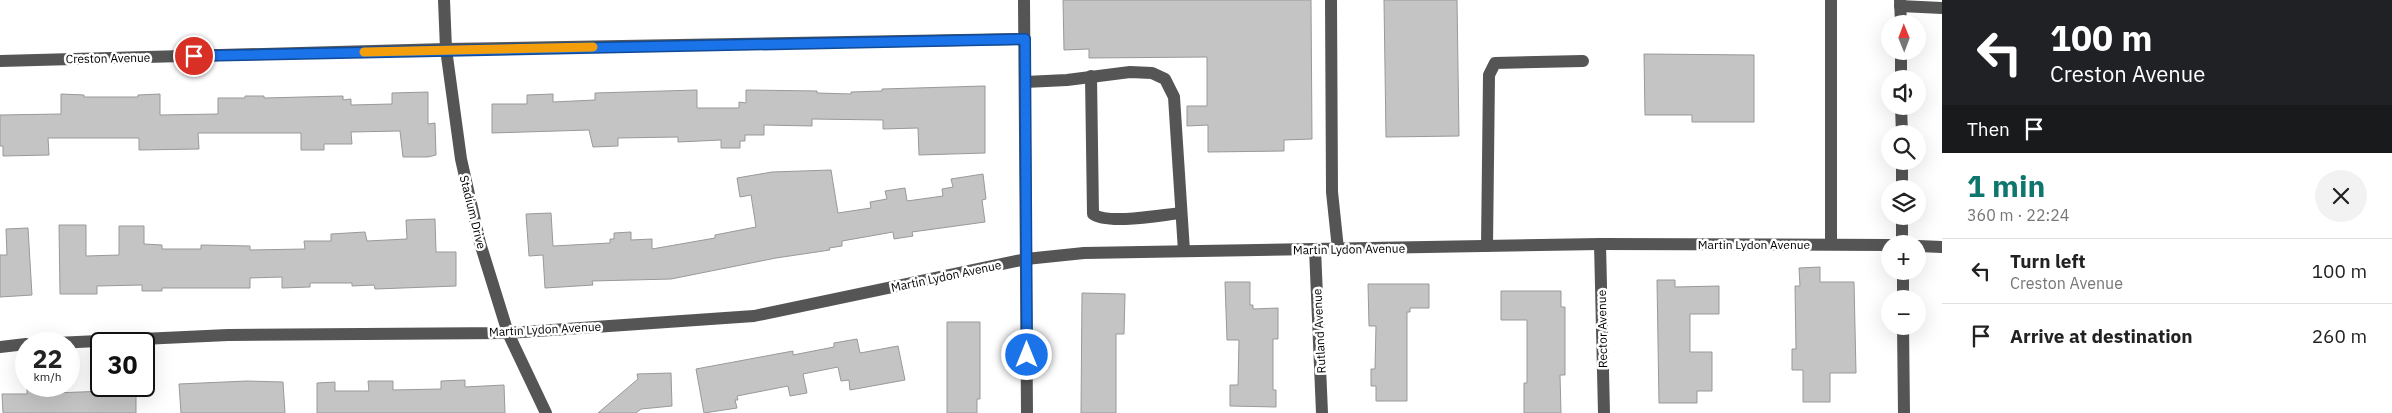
<!DOCTYPE html>
<html lang="en">
<head>
<meta charset="utf-8">
<style>
	:root { --surface:#fff; --page:#f2f2f2; --text:#222; --muted:#767676; --line:#e0e0e0; --accent:#0f766e }
	body { margin:0; font-family:"IBM Plex Sans",sans-serif; background:var(--page); color:var(--text); height:100vh; display:flex; flex-direction:column; font-size:19px; white-space:nowrap }
	* { box-sizing:border-box; margin:0 }
	p { font-size:16px; color:var(--muted) }
	.icon { flex:none; width:28px; height:28px; fill:none; stroke:currentColor; stroke-width:2; stroke-linecap:round; stroke-linejoin:round }
	.map { position:relative; flex:1; overflow:hidden }
	.side { display:flex; flex-direction:column; background:var(--surface); width:450px }
	.side>* { flex:none }
	.hud { background:#202124; color:#fff; overflow:hidden }
	.needle { width:32px; rotate:359deg }
	.tools { position:absolute; left:1881px; top:15px; display:grid; gap:10px }
	.tools a { display:grid; place-items:center; width:45px; height:45px; border-radius:50%; background:var(--surface); box-shadow:0 5px 20px #0002; font-size:25px }
	.speed { position:absolute; left:15px; top:332px; display:flex; gap:10px; font-size:25px; font-weight:700; text-align:center }
	.speed>* { display:grid; place-content:center; width:65px; height:65px; border-radius:50%; background:var(--surface); box-shadow:0 5px 20px #0002; line-height:1 }
	.speed small { font-size:12px; font-weight:400 }
	.speed .limit { border:2px solid #111; border-radius:8px; background:#fff; color:#111 }
	.pin { position:absolute; display:grid; place-items:center; width:42px; height:42px; color:#fff; margin:-21px; border:2px solid #fff; border-radius:50%; box-shadow:0 1px 5px #0007 }
	.me { position:absolute; width:55px; margin:-28px; rotate:0deg; stroke-linejoin:round; filter:drop-shadow(0 0 4px #0008) }
	.turn { display:flex; align-items:center; gap:18px; height:105px; padding:0 25px; font-size:22px }
	.turn .icon { width:65px; height:65px; stroke-width:2.5 }
	.turn b { display:block; font-size:35px; line-height:42px }
	.then { display:flex; align-items:center; height:48px; padding:0 25px; background:#0003; gap:10px; font-size:19px }
	.round { display:grid; place-items:center; flex:none; width:52px; height:52px; border-radius:26px; background:var(--page) }
	.headline { display:flex; align-items:center; justify-content:space-between; height:85px; padding:0 25px }
	h1 { font-size:30px; font-weight:700; line-height:38px; color:var(--accent) }
	ul { padding:0; list-style:none }
	li { display:flex; align-items:center; gap:15px; height:65px; padding:0 25px; border-top:1px solid var(--line) }
	li div { flex:1 }
	li b { display:block; font-size:19px }
	li em { font-style:normal }
	main { display:flex; flex:1; min-height:0 }
	.map>svg:first-child { display:block }
</style>
</head>
<body>
<main>
<div class="map">
<svg width="1942" height="413" viewBox="0 0 1942 413">
	<rect width="100%" height="100%" fill="#fff"/>
	<g fill="#c4c4c4" stroke="#999">
		<polygon points="1063,0 1311,0 1312,139 1284,140 1284,151 1208,152 1208,125 1187,126 1187,106 1207,106 1207,57 1089,58 1089,49 1064,50"/>
		<polygon points="1384,0 1457,0 1459,136 1386,137"/>
		<polygon points="1644,54 1754,55 1754,122 1692,122 1692,115 1645,115"/>
		<polygon points="985,86 985,153 919,155 918,128 883,129 883,120 812,119 812,126 764,125 764,135 745,135 745,141 740,141 740,148 721,148 721,140 678,142 678,137 618,138 618,146 593,147 589,130 492,133 492,104 527,104 527,95 553,94 553,102 595,100 595,93 697,90 697,108 739,108 739,102 746,103 746,90 817,91 817,93 851,94 851,92 882,91 882,89"/>
		<polygon points="428,92 428,124 435,123 436,155 428,157 403,157 400,131 351,132 352,144 324,144 324,150 301,150 301,133 198,133 199,149 139,150 139,138 48,138 49,155 3,156 3,146 0,146 0,115 61,114 61,94 84,95 84,97 138,97 138,95 160,94 160,115 218,114 218,98 245,98 245,96 264,96 264,98 343,96 343,100 351,99 351,105 392,104 392,93"/>
		<polygon points="831,170 838,213 871,208 870,202 887,199 885,191 905,188 907,201 943,196 942,189 953,187 951,179 983,174 986,199 982,200 985,222 912,232 913,236 894,239 893,232 842,241 842,246 829,248 830,250 776,258 671,279 592,281 593,285 545,288 543,255 529,256 526,214 551,213 553,246 610,243 610,239 614,239 614,233 631,232 631,240 652,239 652,249 715,238 715,235 756,227 751,195 740,197 737,178 772,172"/>
		<polygon points="435,219 436,252 456,252 456,286 375,289 374,285 352,286 352,283 310,283 310,287 282,288 282,277 250,278 250,288 162,288 162,291 142,291 142,285 97,286 97,294 60,294 59,225 86,225 86,256 119,255 119,226 144,226 144,244 162,245 162,249 201,249 201,245 250,246 250,250 305,249 304,241 331,241 331,234 365,232 367,241 407,239 406,220"/>
		<polygon points="28,228 32,295 0,297 0,255 7,255 6,229"/>
		<polygon points="1820,267 1820,282 1854,282 1856,373 1830,373 1830,402 1803,402 1803,370 1792,370 1792,349 1796,349 1795,286 1800,286 1799,268"/>
		<polygon points="1657,280 1675,280 1675,287 1719,286 1719,314 1690,314 1690,352 1712,352 1712,391 1697,391 1697,403 1659,403"/>
		<polygon points="1225,282 1250,282 1250,305 1253,305 1253,309 1278,308 1278,339 1273,339 1273,390 1276,390 1276,407 1230,406 1230,385 1238,385 1239,340 1227,340"/>
		<polygon points="1368,284 1429,284 1429,308 1410,308 1410,312 1407,312 1407,401 1376,401 1376,386 1371,386 1371,369 1375,369 1376,326 1369,326"/>
		<polygon points="1501,291 1561,291 1561,307 1565,307 1565,375 1560,375 1561,413 1524,413 1524,383 1527,383 1527,320 1501,320"/>
		<polygon points="1082,293 1125,294 1124,334 1116,334 1116,413 1081,413"/>
		<polygon points="947,322 980,322 980,399 977,399 977,413 947,413"/>
		<polygon points="857,339 860,353 898,346 905,380 850,390 849,380 841,381 838,367 803,374 807,393 790,396 788,386 737,396 738,400 735,400 737,408 704,413 696,369 793,351 793,355 834,347 834,343"/>
		<polygon points="671,373 672,406 641,409 636,413 598,413 638,379 637,374"/>
		<polygon points="465,380 465,387 504,385 505,413 317,413 317,383 335,382 335,391 369,391 368,381 393,381 393,390 441,389 441,381"/>
		<polygon points="247,381 283,382 285,413 181,413 179,384"/>
		<polygon points="108,386 136,386 136,413 3,413 2,394 27,394 27,387 47,387 47,390 53,390 53,393 108,391"/>
	</g>
	<g fill="none" stroke-linecap="round" stroke-linejoin="round">
		<g stroke="#555" stroke-width="12">
			<polyline points="444,0 446,49 461,159 480,243 508,333 546,413"/>
			<polyline points="1024,0 1027,413"/>
			<polyline points="1331,0 1332,192 1338,249"/>
			<polyline points="1900,0 1901,24"/>
			<polyline points="1900,6 1942,8"/>
			<polyline points="1901,51 1901,79"/>
			<polyline points="0,61 446,49 1025,39"/>
			<path d="M1091,76L1093,214C1108,225 1161,215 1181,213"/>
			<polyline points="1025,82 1067,80 1130,72 1152,73 1165,79 1174,97 1184,251"/>
			<polyline points="1901,106 1902,134"/>
			<polyline points="1902,161 1902,189"/>
			<polyline points="1902,216 1902,244"/>
			<polyline points="1600,244 1604,413"/>
			<polyline points="1831,244 1831,0"/>
			<polyline points="1487,246 1489,75 1495,63 1583,61"/>
			<polyline points="1918,246 1942,247"/>
			<polyline points="1315,249 1322,413"/>
			<polyline points="1903,271 1903,299"/>
			<polyline points="1903,326 1904,413"/>
			<polyline points="34,344 228,335 508,333 754,316 1026,259 1084,253 1600,244 1890,245"/>
			<polyline points="0,347 26,344"/>
		</g>
	</g>
	<g fill="none" stroke-linecap="round" stroke-linejoin="round">
		<g stroke="#114b97" stroke-width="12">
			<polyline id="route" points="194,56 1025,39 1027,355"/>
		</g>
		<use href="#route" stroke="#1a73e8" stroke-width="9"/>
		<polyline stroke="#f59e0b" stroke-width="9" points="364,52 593,47"/>
	</g>
	<g text-anchor="middle" dominant-baseline="central" stroke-width="5" stroke-linejoin="round" paint-order="stroke">
		<g font-size="12" fill="#000" stroke="#fff">
			<text transform="translate(108 58) rotate(-1)">Creston Avenue</text>
			<text transform="translate(473 212) rotate(76)">Stadium Drive</text>
			<text x="1754" y="244">Martin Lydon Avenue</text>
			<text transform="translate(1349 249) rotate(-1)">Martin Lydon Avenue</text>
			<text transform="translate(946 276) rotate(-12)">Martin Lydon Avenue</text>
			<text transform="translate(545 329) rotate(-3)">Martin Lydon Avenue</text>
			<text transform="translate(1602 329) rotate(-91)">Rector Avenue</text>
			<text transform="translate(1319 331) rotate(-93)">Rutland Avenue</text>
		</g>
	</g>
</svg>
<div class="tools">
<a><svg class="needle" viewBox="-14 -14 28 28"><path d="M0-13l5 13h-10z" fill="#e53935"/><path d="M0 13l5-13h-10z" fill="#767676"/></svg></a>
<a><svg class="icon" aria-label="sound" viewBox="0 0 24 24"><path d="M4 9h4l5-4v14l-5-4H4zM17 9q2 3 0 6"/></svg></a>
<a><svg class="icon" aria-label="search" viewBox="0 0 24 24"><circle cx="10" cy="10" r="6"/><path d="M15 15l6 6"/></svg></a>
<a><svg class="icon" aria-label="layers" viewBox="0 0 24 24"><path d="M12 4l9 5-9 5-9-5zM3 14l9 5 9-5"/></svg></a>
<a>+</a>
<a>−</a>
</div>
<div class="speed"><div>22<small>km/h</small></div><div class="limit">30</div></div>
<div class="pin" style="left:194px;top:56px;background:#d93025"><svg class="icon" aria-label="arrive" viewBox="0 0 24 24"><path d="M6 21V4h12l-3 4 3 4H6"/></svg></div>
<svg class="me" style="left:1027px;top:355px" viewBox="-20 -20 40 40"><circle r="17" fill="#1a73e8" stroke="#fff" stroke-width="3"/><path d="M0-11L8 9 0 5-8 9z" fill="#fff"/></svg>
</div>
<section class="side">
<div class="hud">
<div class="turn"><svg class="icon" aria-label="left" viewBox="0 0 24 24"><path d="M17 20v-9H6M10 6l-5 5 5 5"/></svg><div><b>100 m</b>Creston Avenue</div></div>
<div class="then">Then<svg class="icon" aria-label="arrive" viewBox="0 0 24 24"><path d="M6 21V4h12l-3 4 3 4H6"/></svg></div>
</div>
<div class="headline"><div><h1>1 min</h1><p>360 m · 22:24</p></div><a class="round"><svg class="icon" aria-label="close" viewBox="0 0 24 24"><path d="M6 6l12 12M18 6L6 18"/></svg></a></div>
<ul>
<li><svg class="icon" aria-label="left" viewBox="0 0 24 24"><path d="M17 20v-9H6M10 6l-5 5 5 5"/></svg><div><b>Turn left</b><p>Creston Avenue</p></div><em>100 m</em></li>
<li><svg class="icon" aria-label="arrive" viewBox="0 0 24 24"><path d="M6 21V4h12l-3 4 3 4H6"/></svg><div><b>Arrive at destination</b></div><em>260 m</em></li>
</ul>
</section>
</main>
</body>
</html>
